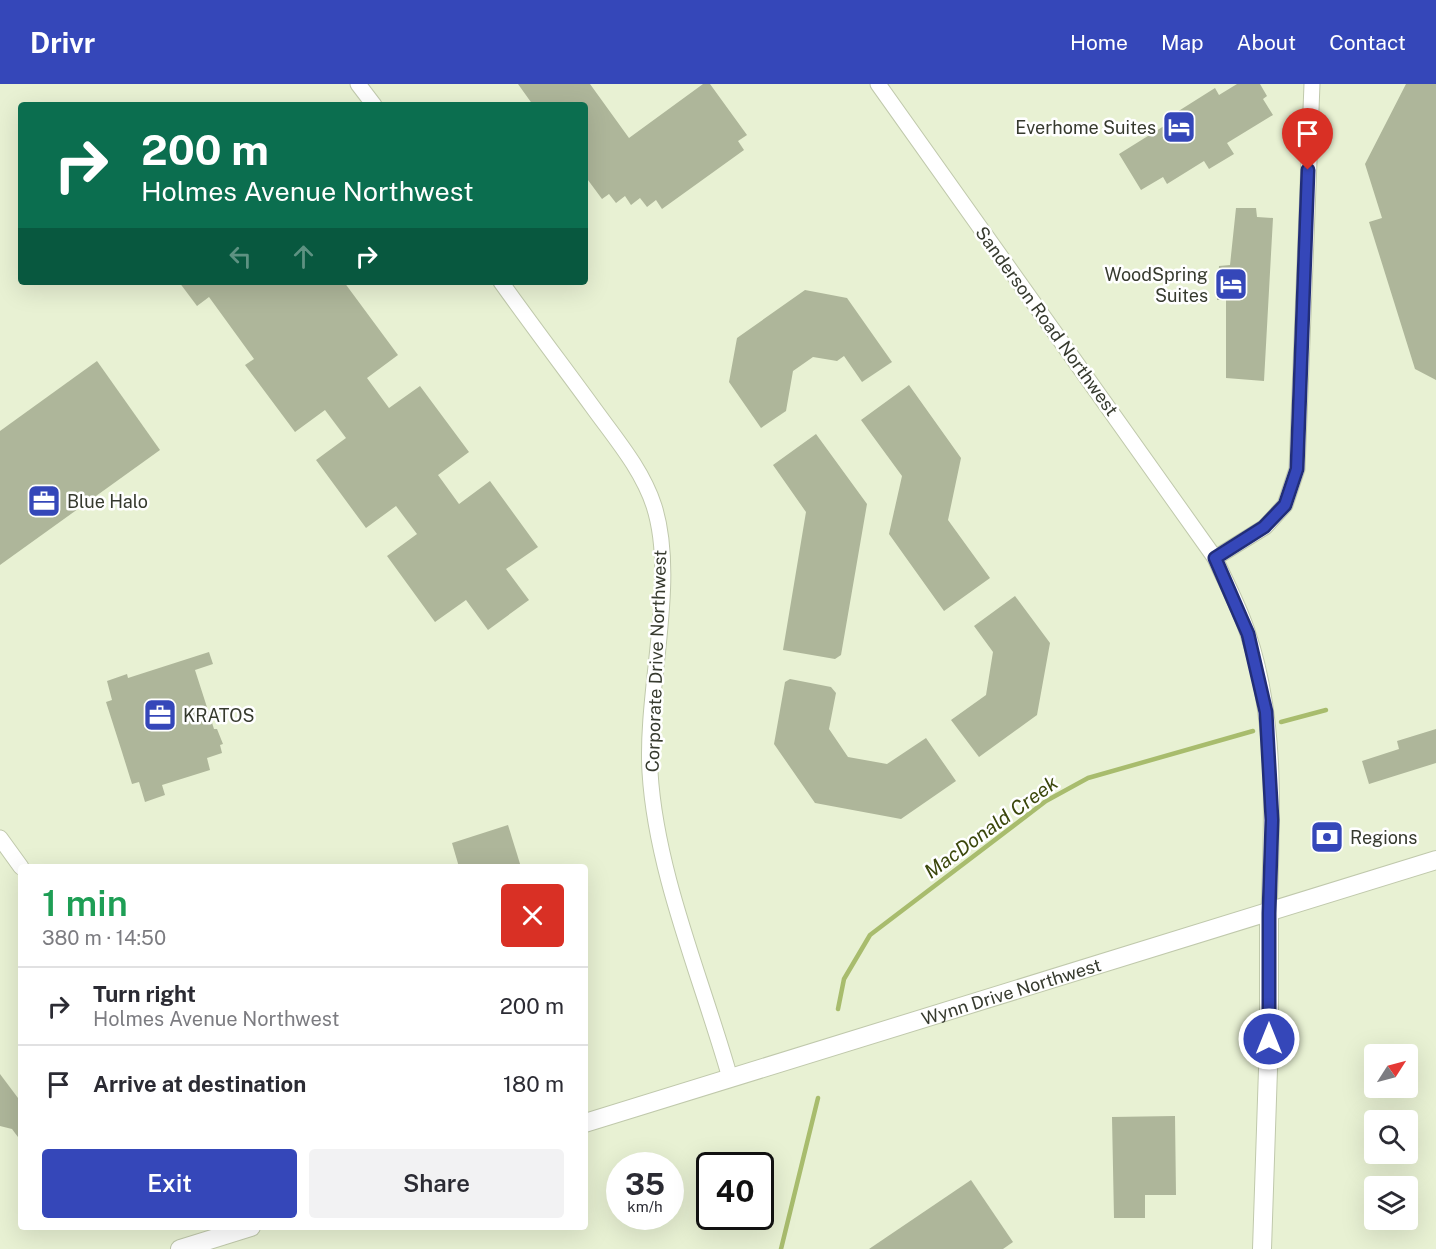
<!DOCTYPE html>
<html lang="en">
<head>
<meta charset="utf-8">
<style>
	:root { --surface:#fff; --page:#f2f2f3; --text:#2b2b33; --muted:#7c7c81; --line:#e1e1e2; --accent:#3547b9 }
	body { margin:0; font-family:"Public Sans",sans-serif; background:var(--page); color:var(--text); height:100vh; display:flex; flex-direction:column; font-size:22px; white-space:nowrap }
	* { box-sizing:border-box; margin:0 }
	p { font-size:20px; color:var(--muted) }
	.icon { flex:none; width:33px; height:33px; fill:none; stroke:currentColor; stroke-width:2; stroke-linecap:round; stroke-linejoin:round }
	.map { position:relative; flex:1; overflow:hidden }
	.sheet { position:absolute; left:18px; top:780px; width:570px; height:366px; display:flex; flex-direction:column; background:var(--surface); border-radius:6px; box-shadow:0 6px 24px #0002 }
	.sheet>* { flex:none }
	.guide { position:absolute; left:18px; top:18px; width:570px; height:183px; border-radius:6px; box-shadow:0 6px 24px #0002; background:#0b6e4f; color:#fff; overflow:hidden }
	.needle { width:39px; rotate:54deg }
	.controls { position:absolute; left:1364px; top:960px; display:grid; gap:12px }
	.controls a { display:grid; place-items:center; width:54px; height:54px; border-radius:6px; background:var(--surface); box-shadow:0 6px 24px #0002; font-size:30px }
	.speed { position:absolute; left:606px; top:1068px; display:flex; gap:12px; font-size:30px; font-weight:700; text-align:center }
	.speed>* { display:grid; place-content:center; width:78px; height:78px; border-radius:50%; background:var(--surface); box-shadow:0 6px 24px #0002; line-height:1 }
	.speed small { font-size:15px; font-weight:400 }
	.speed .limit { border:3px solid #111; border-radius:9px; background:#fff; color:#111 }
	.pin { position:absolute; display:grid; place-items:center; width:51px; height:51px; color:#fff; margin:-62px -26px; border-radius:50% 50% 50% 0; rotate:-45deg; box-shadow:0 0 6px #0007 }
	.pin .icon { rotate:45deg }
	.me { position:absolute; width:66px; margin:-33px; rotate:0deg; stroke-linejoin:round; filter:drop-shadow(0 0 4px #0008) }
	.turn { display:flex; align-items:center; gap:21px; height:126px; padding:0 24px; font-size:27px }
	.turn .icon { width:78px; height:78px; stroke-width:2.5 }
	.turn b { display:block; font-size:42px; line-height:51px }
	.lanes { display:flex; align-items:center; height:57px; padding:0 24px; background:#0003; justify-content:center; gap:30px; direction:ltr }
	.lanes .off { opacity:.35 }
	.round { display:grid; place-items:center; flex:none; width:63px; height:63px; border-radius:6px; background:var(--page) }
	.overview { display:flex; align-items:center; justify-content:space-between; height:102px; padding:0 24px }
	h1 { font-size:36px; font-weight:600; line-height:45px; color:#1e9e55 }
	.action { display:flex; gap:12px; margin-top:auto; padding:12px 24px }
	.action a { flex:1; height:69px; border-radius:6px; background:var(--accent); color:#fff; font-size:24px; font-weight:600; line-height:69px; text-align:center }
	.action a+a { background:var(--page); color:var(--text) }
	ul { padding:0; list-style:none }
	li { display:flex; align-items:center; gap:18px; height:78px; padding:0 24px; border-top:2px solid var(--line) }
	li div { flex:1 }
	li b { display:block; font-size:22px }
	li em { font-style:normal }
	header { display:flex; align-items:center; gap:36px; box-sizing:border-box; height:84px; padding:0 30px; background:var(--accent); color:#fff }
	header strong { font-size:28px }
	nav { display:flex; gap:33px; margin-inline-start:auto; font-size:21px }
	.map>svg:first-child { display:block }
</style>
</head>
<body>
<header>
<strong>Drivr</strong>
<nav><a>Home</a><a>Map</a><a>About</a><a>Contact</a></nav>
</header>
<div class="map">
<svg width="1436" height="1165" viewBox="0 0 1436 1165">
	<rect width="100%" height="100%" fill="#e8f1d3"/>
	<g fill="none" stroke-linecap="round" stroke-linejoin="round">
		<g stroke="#a8bc6d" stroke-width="4.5">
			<polyline points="1281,638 1326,626"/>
			<polyline points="838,925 844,895 870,851 1046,717 1088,694 1253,647"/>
			<polyline points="781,1165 818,1014"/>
		</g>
	</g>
	<g fill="#aeb69a">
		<polygon points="518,0 590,0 629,54 703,0 710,0 747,51 738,57 744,66 662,125 656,116 647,123 640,114 631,121 625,112 616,119 609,110 602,115 585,92 585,21 533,21"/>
		<polygon points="1237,0 1260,0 1267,12 1263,15 1273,31 1227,59 1234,70 1209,85 1204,77 1167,100 1163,93 1141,106 1119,70 1172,37 1169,33 1215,4 1219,11"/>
		<polygon points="1406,0 1436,0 1436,296 1415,285 1369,138 1382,134 1365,80"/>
		<polygon points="1236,124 1256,124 1257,133 1273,134 1264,297 1226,294 1226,216 1217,216 1219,182 1230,181"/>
		<polygon points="179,198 344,198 398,271 367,294 389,324 420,302 469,368 438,391 459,420 490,397 538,463 506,485 529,516 488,546 466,516 435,538 387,472 417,450 396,422 366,444 316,376 346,354 325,326 295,348 245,281 254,275 209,213 197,222"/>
		<polygon points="805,206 847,214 892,278 862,298 844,272 837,277 813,273 793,287 786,327 761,344 729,298 737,254"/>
		<polygon points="97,277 160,366 0,481 0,347"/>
		<polygon points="909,301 961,374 948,436 990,494 944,527 889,450 902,392 861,336"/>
		<polygon points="816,350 867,420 841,571 835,575 783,566 806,428 773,381"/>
		<polygon points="1015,512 1050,559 1037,631 979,673 951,636 986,611 993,568 974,542"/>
		<polygon points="209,568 213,580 195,586 214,645 217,645 223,660 220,661 222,669 207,674 210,686 162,701 165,711 145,718 139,698 132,700 122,668 106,618 112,616 107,597 127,590 128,594"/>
		<polygon points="790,595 831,603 836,609 829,645 848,673 887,680 926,654 956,697 901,735 815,719 774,660 785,598"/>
		<polygon points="1436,645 1436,679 1369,700 1362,677 1399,665 1397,657"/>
		<polygon points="508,741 521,783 459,783 452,759"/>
		<polygon points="0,990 21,1018 21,1057 12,1045 0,1042"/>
		<polygon points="1175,1032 1176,1111 1145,1111 1145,1134 1114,1134 1112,1033"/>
		<polygon points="971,1096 1013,1158 1003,1165 869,1165"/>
	</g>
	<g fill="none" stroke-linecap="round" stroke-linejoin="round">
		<g stroke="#c0c9ac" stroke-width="17">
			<g id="minor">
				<polyline points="358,0 374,21"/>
				<path d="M878,0L1215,474C1226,499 1240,524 1248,550C1278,638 1272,737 1269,829"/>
				<path d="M501,198C531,240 562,281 592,322C615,354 642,385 654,422C678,497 645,607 650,688C656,789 702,895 730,994"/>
				<polyline points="1215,474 1265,443 1285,421 1297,385 1312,0"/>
				<polyline points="0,754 21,783"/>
			</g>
		</g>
		<g stroke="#c0c9ac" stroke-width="20">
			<g id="tertiary">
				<path id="s1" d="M585,1039L1436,776"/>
				<polyline points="180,1165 251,1143"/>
				<polyline points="1262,1165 1269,955 1269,829"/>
			</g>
		</g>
		<use href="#minor" stroke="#fff" stroke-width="15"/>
		<use href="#tertiary" stroke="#fff" stroke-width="18"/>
	</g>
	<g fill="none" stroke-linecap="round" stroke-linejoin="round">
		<g stroke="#222e78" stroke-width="15">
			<polyline id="route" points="1269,955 1269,829 1272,736 1266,628 1248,550 1215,474 1264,443 1285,421 1297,385 1308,86"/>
		</g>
		<use href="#route" stroke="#3547b9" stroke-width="10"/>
	</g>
	<defs>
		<g id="hotel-square" transform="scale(1.725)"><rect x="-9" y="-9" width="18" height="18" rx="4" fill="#3547b9" stroke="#fff"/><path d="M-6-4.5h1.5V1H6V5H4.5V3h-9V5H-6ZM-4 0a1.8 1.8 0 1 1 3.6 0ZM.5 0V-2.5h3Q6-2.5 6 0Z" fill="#fff"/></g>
		<g id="office-square" transform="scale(1.725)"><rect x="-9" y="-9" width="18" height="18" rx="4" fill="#3547b9" stroke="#fff"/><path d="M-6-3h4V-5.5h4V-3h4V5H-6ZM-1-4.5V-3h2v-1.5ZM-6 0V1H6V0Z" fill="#fff"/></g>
		<g id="bank-square" transform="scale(1.725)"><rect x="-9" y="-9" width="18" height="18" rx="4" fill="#3547b9" stroke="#fff"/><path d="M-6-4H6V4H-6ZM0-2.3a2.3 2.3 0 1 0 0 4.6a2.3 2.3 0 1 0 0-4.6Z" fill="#fff"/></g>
	</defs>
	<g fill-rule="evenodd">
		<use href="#hotel-square" x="1179" y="43"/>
		<use href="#hotel-square" x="1231" y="200"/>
		<use href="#office-square" x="44" y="417"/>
		<use href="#office-square" x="160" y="631"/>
		<use href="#bank-square" x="1327" y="753"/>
	</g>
	<g text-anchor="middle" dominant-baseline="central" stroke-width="5" stroke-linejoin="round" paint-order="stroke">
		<g font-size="18" fill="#363a2e" stroke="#fff" text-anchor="start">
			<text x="1156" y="43" text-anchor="end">Everhome Suites</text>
			<text x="1208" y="190" text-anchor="end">WoodSpring<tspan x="1208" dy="21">Suites</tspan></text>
			<text x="67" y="417">Blue Halo</text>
			<text x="183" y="631">KRATOS</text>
			<text x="1350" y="753">Regions</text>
		</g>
		<g font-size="18" fill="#363a2e" stroke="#fff">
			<text transform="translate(1047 237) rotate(54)">Sanderson Road Northwest</text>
			<text transform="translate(656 577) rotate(-88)">Corporate Drive Northwest</text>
			<text stroke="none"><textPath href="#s1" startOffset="446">Wynn Drive Northwest</textPath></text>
		</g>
		<g font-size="20" font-style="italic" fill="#3b470b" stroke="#fff">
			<text transform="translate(991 743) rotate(-36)">MacDonald Creek</text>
		</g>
	</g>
</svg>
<div class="controls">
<a><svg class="needle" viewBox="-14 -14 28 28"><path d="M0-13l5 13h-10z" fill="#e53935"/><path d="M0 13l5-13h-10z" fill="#7c7c81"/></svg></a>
<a><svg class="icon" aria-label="search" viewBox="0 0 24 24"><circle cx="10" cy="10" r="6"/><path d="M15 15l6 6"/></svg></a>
<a><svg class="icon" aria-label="layers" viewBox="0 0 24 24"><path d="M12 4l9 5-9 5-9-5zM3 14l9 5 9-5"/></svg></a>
</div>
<div class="speed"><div>35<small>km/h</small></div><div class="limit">40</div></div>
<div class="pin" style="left:1308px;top:86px;background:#d93025"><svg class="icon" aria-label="arrive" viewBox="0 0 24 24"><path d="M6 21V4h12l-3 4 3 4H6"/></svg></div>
<svg class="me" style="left:1269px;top:955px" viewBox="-20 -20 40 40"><circle r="17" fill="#3547b9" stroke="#fff" stroke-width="3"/><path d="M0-11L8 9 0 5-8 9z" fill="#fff"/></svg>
<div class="guide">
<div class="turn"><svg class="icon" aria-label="right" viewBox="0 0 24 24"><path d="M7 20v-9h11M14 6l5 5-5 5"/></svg><div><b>200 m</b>Holmes Avenue Northwest</div></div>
<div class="lanes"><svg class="icon off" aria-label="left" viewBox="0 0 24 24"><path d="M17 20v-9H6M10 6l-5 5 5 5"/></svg><svg class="icon off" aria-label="ahead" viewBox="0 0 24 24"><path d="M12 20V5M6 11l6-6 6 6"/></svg><svg class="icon" aria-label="right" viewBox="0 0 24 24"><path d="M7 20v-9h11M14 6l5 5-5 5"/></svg></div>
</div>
<section class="sheet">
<div class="overview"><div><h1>1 min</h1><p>380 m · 14:50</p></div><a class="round" style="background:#d93025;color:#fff"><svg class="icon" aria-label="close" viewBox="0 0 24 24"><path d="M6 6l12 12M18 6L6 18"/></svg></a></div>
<ul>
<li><svg class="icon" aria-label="right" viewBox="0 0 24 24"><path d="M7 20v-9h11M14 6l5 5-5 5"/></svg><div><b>Turn right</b><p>Holmes Avenue Northwest</p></div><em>200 m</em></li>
<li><svg class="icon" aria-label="arrive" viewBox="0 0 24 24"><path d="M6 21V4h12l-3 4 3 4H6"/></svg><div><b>Arrive at destination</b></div><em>180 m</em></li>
</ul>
<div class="action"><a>Exit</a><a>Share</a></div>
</section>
</div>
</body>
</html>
